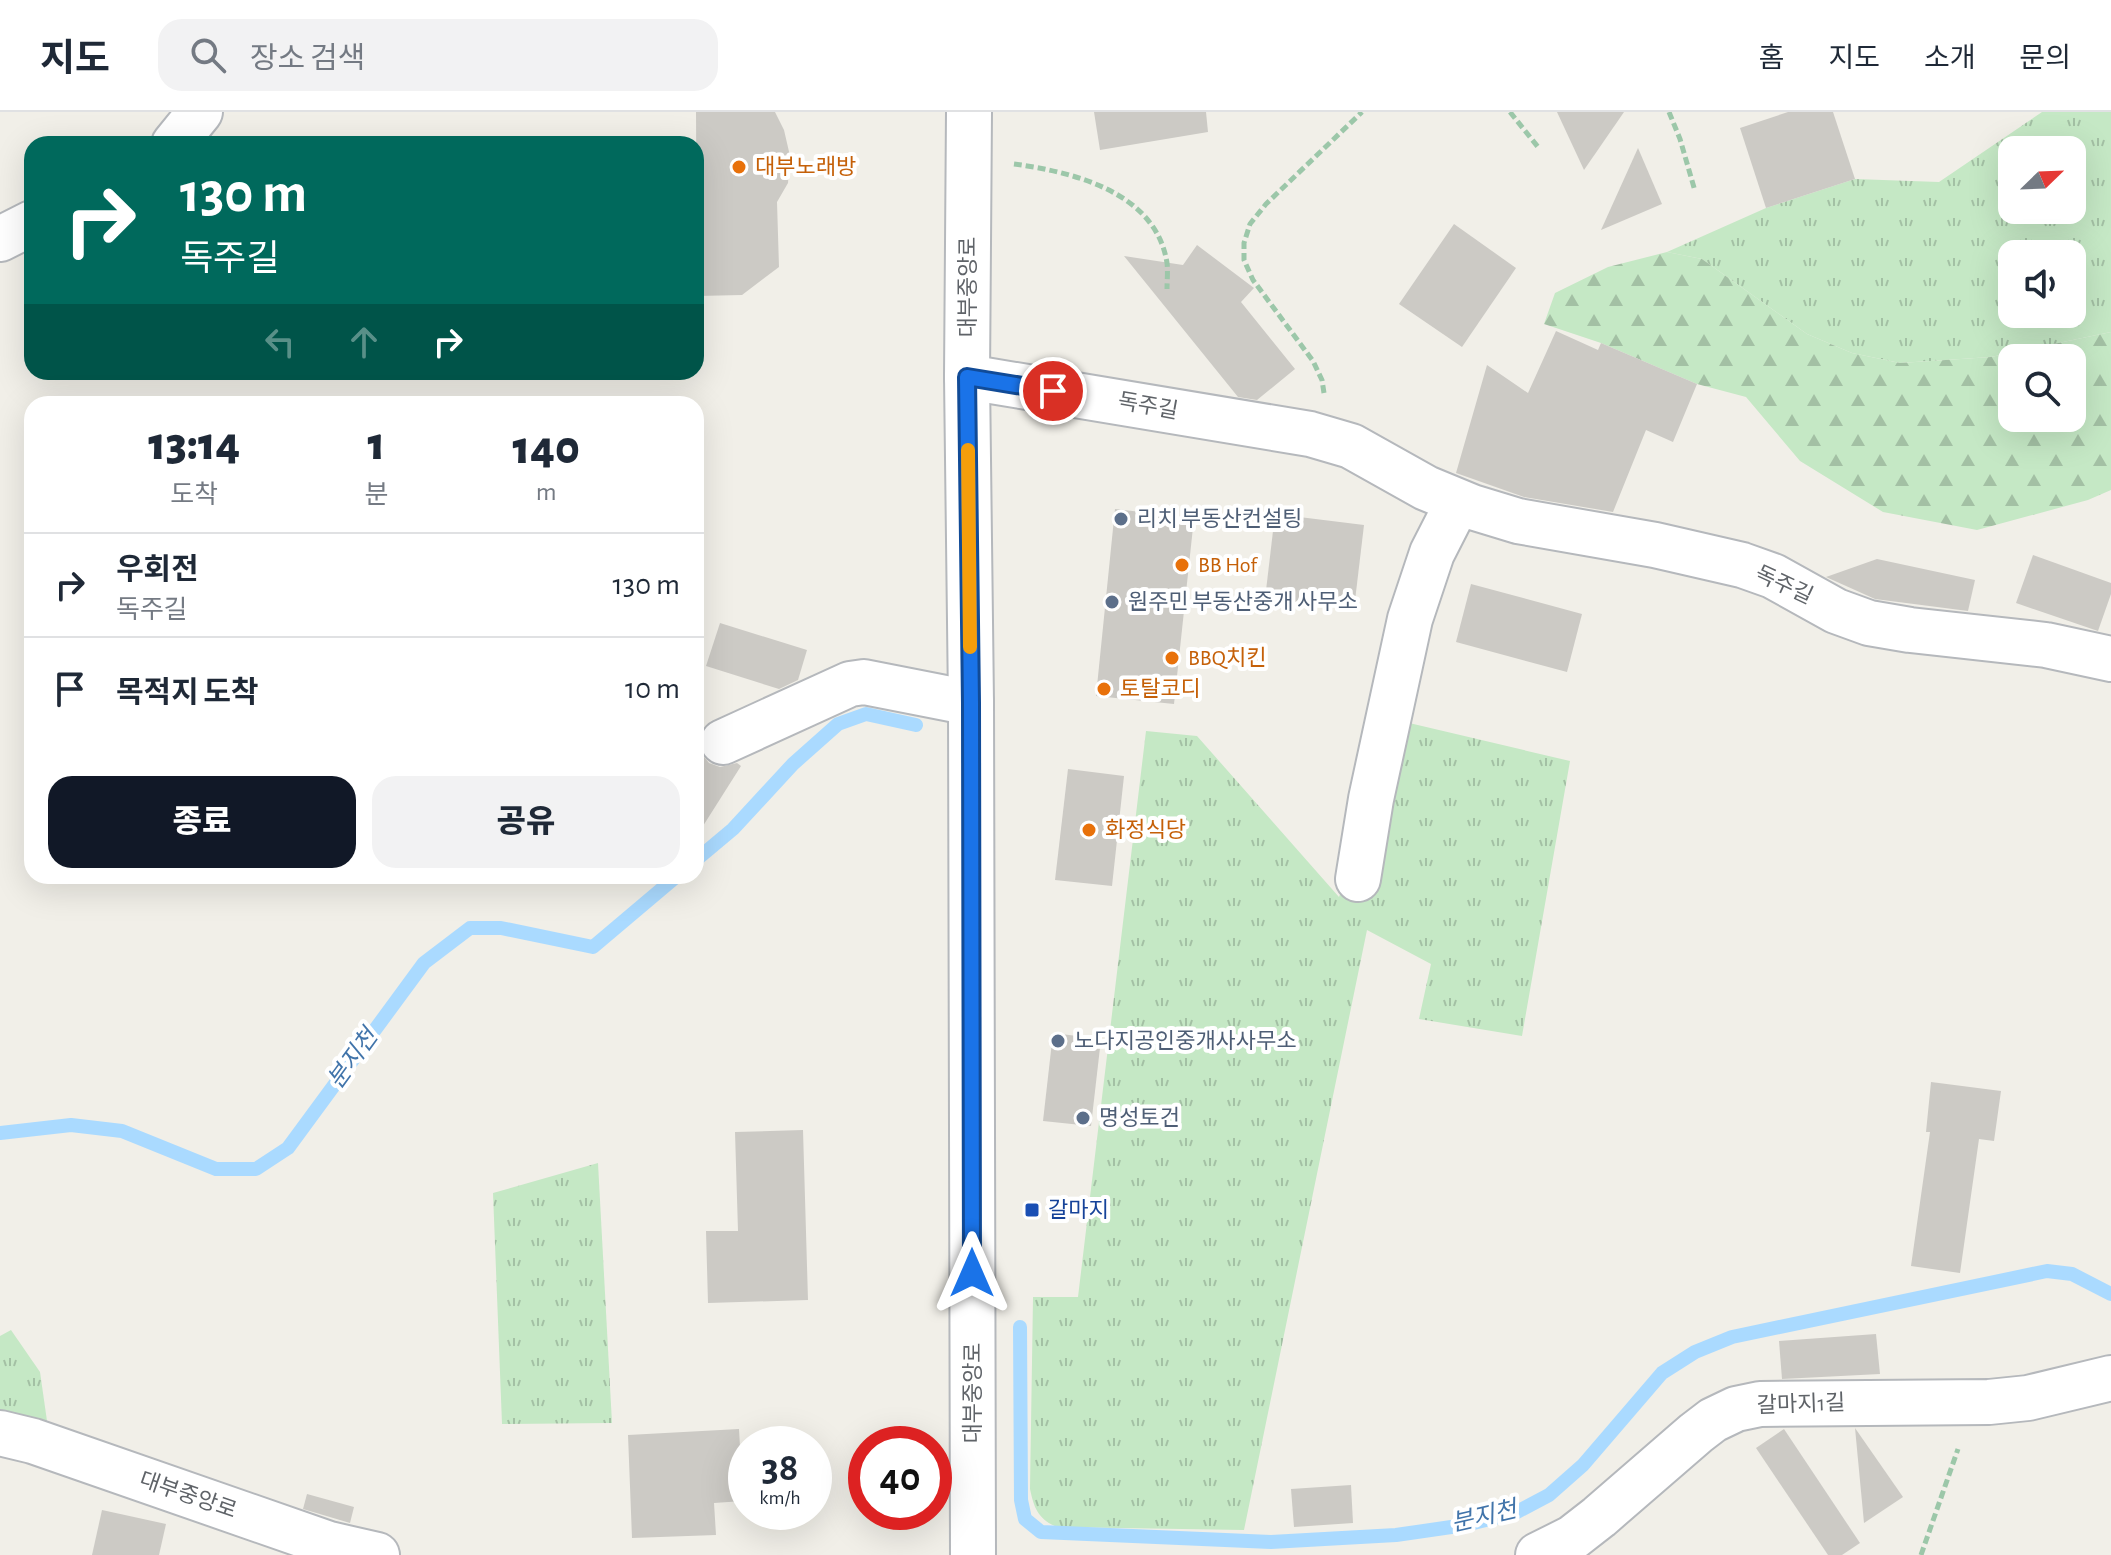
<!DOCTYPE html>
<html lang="ko">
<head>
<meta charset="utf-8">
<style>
	:root { --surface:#fff; --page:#f2f2f3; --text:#1f2937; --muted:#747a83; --line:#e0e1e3; --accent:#111827 }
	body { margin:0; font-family:"Alegreya Sans","Noto Sans KR",sans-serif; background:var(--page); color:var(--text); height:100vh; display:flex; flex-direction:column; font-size:30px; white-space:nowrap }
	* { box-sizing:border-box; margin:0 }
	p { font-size:26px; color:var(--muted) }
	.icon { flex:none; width:44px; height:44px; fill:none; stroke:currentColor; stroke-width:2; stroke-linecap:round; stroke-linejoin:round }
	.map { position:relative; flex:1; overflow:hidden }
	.details { position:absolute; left:24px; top:284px; width:680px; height:488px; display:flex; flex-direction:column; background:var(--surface); border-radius:24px; box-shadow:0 8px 32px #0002 }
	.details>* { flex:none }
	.hud { position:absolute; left:24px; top:24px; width:680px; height:244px; border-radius:24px; box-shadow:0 8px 32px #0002; background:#00695c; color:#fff; overflow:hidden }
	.needle { width:52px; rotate:67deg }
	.controls { position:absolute; left:1998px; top:24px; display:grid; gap:16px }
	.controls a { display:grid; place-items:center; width:88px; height:88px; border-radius:16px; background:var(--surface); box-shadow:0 8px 32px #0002; font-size:40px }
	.speed { position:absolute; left:728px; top:1314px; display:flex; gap:16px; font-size:40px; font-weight:700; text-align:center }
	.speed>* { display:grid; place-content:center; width:104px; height:104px; border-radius:50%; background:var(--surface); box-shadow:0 8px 32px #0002; line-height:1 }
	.speed small { font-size:20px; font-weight:400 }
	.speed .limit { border:12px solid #d22; background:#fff; color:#111 }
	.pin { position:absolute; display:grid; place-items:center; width:68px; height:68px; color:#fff; margin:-34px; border:4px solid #fff; border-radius:50%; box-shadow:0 2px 8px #0007 }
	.me { position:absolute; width:88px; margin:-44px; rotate:0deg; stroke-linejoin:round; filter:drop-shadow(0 0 6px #0008) }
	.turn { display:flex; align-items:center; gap:28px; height:168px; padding:0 24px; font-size:36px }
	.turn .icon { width:104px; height:104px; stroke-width:2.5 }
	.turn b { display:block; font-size:56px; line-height:68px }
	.lanes { display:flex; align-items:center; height:76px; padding:0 24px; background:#0003; justify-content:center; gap:40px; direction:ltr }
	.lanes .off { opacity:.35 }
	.eta { display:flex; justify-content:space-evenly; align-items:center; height:136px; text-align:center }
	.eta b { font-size:48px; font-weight:800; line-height:56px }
	.button { display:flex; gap:16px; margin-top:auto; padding:16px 24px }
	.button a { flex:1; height:92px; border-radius:24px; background:var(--accent); color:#fff; font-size:32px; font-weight:800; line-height:92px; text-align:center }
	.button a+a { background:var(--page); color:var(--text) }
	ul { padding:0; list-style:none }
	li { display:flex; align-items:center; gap:24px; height:104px; padding:0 24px; border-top:2px solid var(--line) }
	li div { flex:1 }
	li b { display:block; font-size:30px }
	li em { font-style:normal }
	header { display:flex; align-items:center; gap:48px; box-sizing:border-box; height:112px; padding:0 40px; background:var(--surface); border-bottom:2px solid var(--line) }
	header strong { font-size:38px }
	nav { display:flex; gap:44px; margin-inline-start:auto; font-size:28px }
	.search { width:560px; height:72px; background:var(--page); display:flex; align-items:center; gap:20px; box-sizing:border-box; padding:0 28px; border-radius:24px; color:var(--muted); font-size:30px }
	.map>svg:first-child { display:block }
</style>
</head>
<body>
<header>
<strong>지도</strong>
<div class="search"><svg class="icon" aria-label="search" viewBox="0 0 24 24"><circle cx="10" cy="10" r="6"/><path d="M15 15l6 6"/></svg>장소 검색</div>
<nav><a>홈</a><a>지도</a><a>소개</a><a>문의</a></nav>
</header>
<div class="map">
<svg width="2111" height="1443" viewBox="0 0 2111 1443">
	<defs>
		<pattern id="grass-tufts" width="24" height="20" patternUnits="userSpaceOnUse" patternTransform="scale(2)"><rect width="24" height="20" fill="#c5e8c5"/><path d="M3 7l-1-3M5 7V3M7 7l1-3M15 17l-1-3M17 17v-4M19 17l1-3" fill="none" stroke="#a3c0a4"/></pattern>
		<pattern id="forest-firs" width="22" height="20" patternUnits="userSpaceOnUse" patternTransform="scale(2)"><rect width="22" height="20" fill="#c5e8c5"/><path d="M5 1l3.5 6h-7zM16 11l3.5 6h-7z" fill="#a3c0a4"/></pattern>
	</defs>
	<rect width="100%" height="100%" fill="#f1efe8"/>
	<g fill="url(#grass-tufts)" fill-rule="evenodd">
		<path d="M2042,0H2111V220L1991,245L1900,251L1852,241L1807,222L1702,147L1667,140L1766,96L1855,67L1939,70ZM2012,38H2072V98H2012ZM2012,142H2072V202H2012Z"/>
		<path d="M1405,610L1570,649L1522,924L1419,907L1431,852L1367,818L1244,1418L1057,1415C1038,1407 1034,1396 1030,1377L1033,1185H1078L1146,619L1197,624L1339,785Z"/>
		<polygon points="598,1051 612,1311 502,1312 493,1081"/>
		<polygon points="11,1218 40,1260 49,1323 0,1310 0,1224"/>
	</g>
	<path fill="url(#forest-firs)" fill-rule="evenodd" d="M1667,140L1702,147L1807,222L1852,241L1900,251L1991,245L2111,220V378L2088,388L1977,418L1883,400L1800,349L1746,285L1697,272L1601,231L1544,212L1555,181L1608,155ZM2012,246H2072V306H2012Z"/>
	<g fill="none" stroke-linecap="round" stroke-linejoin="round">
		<g stroke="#aadaff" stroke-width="14">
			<polyline points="696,748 733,717 793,652 838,612 866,602 916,613"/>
			<polyline points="0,1021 71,1013 122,1019 216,1057 256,1057 288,1036 424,851 470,816 501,816 593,835 677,764"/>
			<polyline points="1020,1215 1021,1388 1025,1407 1041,1420 1271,1430 1396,1423 1465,1413 1515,1401 1549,1383 1583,1353 1662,1261 1695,1240 1732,1225 2047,1159 2072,1162 2111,1182"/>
		</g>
	</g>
	<g fill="#cccac5">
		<polygon points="696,0 775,0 784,18 790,44 788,71 777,90 779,155 742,183 697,184"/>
		<polygon points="1094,0 1206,0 1208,20 1100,38"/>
		<polygon points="1557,0 1624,0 1584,58"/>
		<polygon points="1788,0 1833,0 1855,67 1766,96 1740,16"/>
		<polygon points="1638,36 1662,92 1601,118"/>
		<polygon points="1454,112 1516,156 1462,235 1399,192"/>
		<polygon points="1197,133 1254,176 1241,190 1295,257 1257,288 1238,285 1124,144 1183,153"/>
		<polygon points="1556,219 1598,238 1601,231 1697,272 1673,330 1646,318 1613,400 1524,385 1456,361 1487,253 1528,281"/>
		<polygon points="1115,397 1194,406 1174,592 1096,584"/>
		<polygon points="1275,402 1364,413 1354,497 1265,487"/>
		<polygon points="2033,443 2111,471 2111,482 2098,519 2016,491"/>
		<polygon points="1877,447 1975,468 1968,499 1875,487 1826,465"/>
		<polygon points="1471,472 1582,502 1567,560 1456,530"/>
		<polygon points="720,511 807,538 798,568 779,577 706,554"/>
		<polygon points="696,625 701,641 709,651 720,655 737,651 741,654 696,725"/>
		<polygon points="1068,657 1124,664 1112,774 1055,768"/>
		<polygon points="1053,921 1101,927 1091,1014 1043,1009"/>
		<polygon points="1931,970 2001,979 1994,1029 1979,1027 1960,1161 1911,1154 1930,1020 1926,1020"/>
		<polygon points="803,1018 808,1188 708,1191 706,1119 738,1119 735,1020"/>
		<polygon points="1876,1222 1880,1262 1782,1267 1779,1229"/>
		<polygon points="1855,1316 1903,1385 1864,1411"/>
		<polygon points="739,1317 743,1389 714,1391 716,1423 632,1426 628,1323"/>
		<polygon points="1784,1317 1860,1431 1842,1443 1828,1443 1756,1336"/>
		<polygon points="1351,1373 1353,1411 1294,1415 1291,1377"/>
		<polygon points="307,1382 354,1395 350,1411 303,1397"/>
		<polygon points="102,1398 166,1412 159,1443 92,1443"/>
	</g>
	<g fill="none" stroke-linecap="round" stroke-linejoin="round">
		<g stroke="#b5b8bc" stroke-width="48">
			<g id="minor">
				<polyline points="969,0 967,265 971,591 973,1443"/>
				<polyline points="174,32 200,0"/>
				<polyline points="0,127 32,111"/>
				<polyline points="967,265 1310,322 1351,334 1426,376 1472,395 1518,409 1655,433 1742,453 1773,464 1836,499 1869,511 1910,518 2046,533 2111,547"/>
				<polyline points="723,630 850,572 864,570 971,591"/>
				<polyline points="1358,767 1371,687 1410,507 1432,441 1458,390"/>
				<polyline points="0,1321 33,1329 329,1432 377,1443"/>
				<polyline points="1538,1443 1572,1426 1599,1405 1696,1321 1713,1308 1736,1297 1760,1292 1989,1290 2028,1286 2111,1266"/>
			</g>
		</g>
		<g stroke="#9cc7a9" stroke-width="5" stroke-dasharray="8 4" stroke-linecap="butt">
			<polyline points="1510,0 1538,35"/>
			<polyline points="1669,0 1680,27 1695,79"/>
			<path d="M1014,52C1073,60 1156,80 1167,151C1168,159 1167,169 1167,177"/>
			<polyline points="1324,281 1322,268 1313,249 1253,168 1244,148 1244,131 1250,112 1266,92 1362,0"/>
			<polyline points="1921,1443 1958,1337"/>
		</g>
		<use href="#minor" stroke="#fff" stroke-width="44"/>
	</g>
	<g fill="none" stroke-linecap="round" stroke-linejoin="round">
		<g stroke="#114b97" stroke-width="20">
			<polyline id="route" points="972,1161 971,591 967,265 1053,279"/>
		</g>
		<use href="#route" stroke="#1a73e8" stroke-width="14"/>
		<polyline stroke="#f59e0b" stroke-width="14" points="968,338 970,535"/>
	</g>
	<g fill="#e8710a" stroke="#fff" stroke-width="3">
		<circle cx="739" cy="55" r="8"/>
		<circle cx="1182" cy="453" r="8"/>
		<circle cx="1172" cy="546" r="8"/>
		<circle cx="1104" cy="577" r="8"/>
		<circle cx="1089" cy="718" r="8"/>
	</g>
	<g fill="#5c6f8a" stroke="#fff" stroke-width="3">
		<circle cx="1121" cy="407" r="8"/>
		<circle cx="1112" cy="490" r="8"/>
		<circle cx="1058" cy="929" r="8"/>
		<circle cx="1083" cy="1006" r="8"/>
	</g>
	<rect fill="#1a4fb4" stroke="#fff" stroke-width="3" x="1024" y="1090" width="16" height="16" rx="4"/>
	<g text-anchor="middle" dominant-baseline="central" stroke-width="8" stroke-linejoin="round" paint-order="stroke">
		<g font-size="22" fill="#c56008" stroke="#fff" text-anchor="start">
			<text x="755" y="55">대부노래방</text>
			<text x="1198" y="453">BB Hof</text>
			<text x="1188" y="546">BBQ치킨</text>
			<text x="1120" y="577">토탈코디</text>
			<text x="1105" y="718">화정식당</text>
		</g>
		<g font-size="22" fill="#5f6368" stroke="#fff">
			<text transform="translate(968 175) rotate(-90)">대부중앙로</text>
			<text transform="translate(1148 294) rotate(10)">독주길</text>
			<text transform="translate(1784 473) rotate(25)">독주길</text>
			<text transform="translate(973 1281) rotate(-90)">대부중앙로</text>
			<text transform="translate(1801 1292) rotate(-2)">갈마지1길</text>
			<text transform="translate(188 1383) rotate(19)">대부중앙로</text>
		</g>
		<g font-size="22" fill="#4e5e75" stroke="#fff" text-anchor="start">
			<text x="1137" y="407">리치 부동산컨설팅</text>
			<text x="1128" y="490">원주민 부동산중개 사무소</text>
			<text x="1074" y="929">노다지공인중개사사무소</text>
			<text x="1099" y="1006">명성토건</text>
		</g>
		<g font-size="22" fill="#164399" stroke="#fff" text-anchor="start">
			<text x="1048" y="1098">갈마지</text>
		</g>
		<g font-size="24" font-style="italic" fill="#4174aa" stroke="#fff">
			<text transform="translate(353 947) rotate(-54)">분지천</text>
			<text transform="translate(1484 1405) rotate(-13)">분지천</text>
		</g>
	</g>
</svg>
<div class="controls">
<a><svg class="needle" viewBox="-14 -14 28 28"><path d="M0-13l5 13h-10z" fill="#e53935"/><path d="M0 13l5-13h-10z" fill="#747a83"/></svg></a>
<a><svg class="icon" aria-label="sound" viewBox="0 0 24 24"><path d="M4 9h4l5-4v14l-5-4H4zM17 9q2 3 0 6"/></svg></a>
<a><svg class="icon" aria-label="search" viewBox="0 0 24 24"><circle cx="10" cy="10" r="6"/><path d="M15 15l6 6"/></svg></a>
</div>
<div class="speed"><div>38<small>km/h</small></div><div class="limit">40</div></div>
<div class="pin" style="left:1053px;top:279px;background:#d93025"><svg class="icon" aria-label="arrive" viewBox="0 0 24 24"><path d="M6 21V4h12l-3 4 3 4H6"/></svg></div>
<svg class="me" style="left:972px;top:1161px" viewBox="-20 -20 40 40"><path d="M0-17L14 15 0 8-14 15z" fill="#1a73e8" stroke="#fff" stroke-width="4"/></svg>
<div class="hud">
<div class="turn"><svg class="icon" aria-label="right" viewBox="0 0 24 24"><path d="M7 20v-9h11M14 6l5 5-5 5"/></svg><div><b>130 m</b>독주길</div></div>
<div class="lanes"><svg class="icon off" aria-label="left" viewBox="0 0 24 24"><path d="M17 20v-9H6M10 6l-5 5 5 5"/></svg><svg class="icon off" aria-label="ahead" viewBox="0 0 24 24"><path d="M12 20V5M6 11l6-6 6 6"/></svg><svg class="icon" aria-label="right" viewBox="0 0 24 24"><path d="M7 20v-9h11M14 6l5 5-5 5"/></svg></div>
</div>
<section class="details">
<div class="eta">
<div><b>13:14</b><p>도착</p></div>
<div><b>1</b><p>분</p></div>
<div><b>140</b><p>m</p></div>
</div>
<ul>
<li><svg class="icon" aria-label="right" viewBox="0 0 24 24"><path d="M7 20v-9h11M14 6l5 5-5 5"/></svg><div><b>우회전</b><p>독주길</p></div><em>130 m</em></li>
<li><svg class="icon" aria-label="arrive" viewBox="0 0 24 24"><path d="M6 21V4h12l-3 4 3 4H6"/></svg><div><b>목적지 도착</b></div><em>10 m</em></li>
</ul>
<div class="button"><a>종료</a><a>공유</a></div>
</section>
</div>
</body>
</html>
